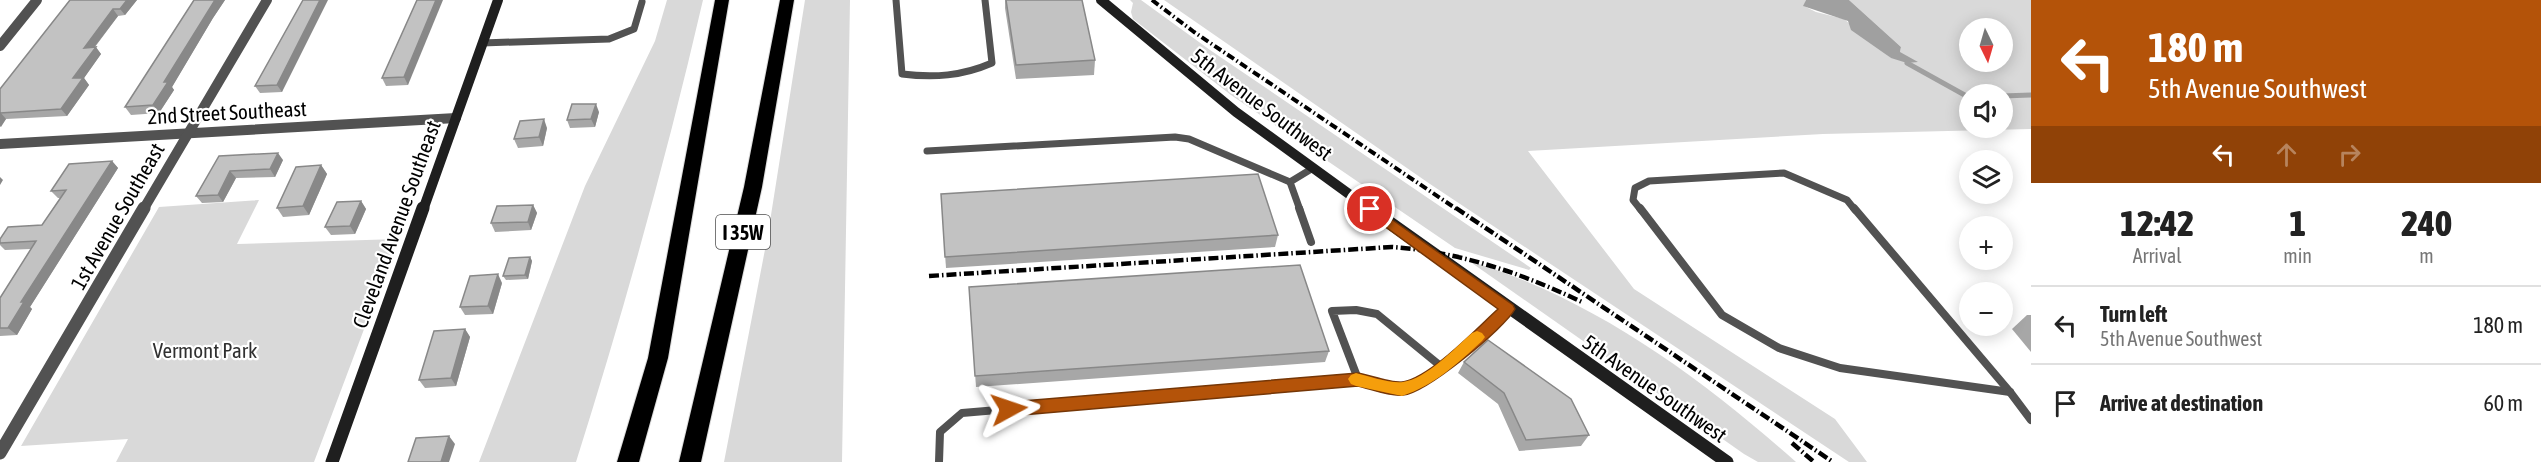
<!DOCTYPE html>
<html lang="en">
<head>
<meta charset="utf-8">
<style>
	:root { --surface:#fff; --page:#f2f2f2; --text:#222; --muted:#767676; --line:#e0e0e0 }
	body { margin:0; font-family:"Asap Condensed",sans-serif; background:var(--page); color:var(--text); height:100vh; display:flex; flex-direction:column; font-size:22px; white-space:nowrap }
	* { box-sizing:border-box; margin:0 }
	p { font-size:20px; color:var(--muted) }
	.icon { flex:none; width:33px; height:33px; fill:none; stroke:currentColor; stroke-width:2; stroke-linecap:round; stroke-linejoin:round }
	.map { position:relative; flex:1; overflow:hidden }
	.drawer { display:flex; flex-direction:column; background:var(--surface); width:510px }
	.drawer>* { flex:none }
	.guide { background:#b45309; color:#fff; overflow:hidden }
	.needle { width:39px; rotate:175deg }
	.fabs { position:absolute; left:1959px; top:18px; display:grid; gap:12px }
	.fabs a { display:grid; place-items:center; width:54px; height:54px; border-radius:50%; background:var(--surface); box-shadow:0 3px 15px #0003; font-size:30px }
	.pin { position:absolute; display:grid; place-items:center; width:51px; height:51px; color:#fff; margin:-26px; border:3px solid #fff; border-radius:50%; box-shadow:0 2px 6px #0007 }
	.me { position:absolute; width:66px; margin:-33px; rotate:85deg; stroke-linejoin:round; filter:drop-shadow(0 0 4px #0008) }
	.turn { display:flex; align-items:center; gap:21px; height:126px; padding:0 18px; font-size:27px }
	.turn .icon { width:78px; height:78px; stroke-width:2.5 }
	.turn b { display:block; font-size:42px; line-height:51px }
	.lanes { display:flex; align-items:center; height:57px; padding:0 18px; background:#0003; justify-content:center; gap:30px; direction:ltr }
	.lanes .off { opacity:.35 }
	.eta { display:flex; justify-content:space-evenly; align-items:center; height:102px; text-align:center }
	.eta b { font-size:36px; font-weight:800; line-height:42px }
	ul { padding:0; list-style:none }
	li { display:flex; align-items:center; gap:18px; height:78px; padding:0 18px; border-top:2px solid var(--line) }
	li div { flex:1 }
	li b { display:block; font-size:22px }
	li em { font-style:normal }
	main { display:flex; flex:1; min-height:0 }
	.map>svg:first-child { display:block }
</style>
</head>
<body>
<main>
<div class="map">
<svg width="2031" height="462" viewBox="0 0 2031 462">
	<rect width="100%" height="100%" fill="#fff"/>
	<g fill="#d9d9d9" fill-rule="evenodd">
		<path d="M667,0H703C667,156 624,310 576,462H479L585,186L655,41Z"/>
		<polygon points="805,0 850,0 842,462 724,462 768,234"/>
		<polygon points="1130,0 1141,0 1210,50 1531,268 1529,270 1455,248 1231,95 1133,19 1131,12 1133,3"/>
		<path d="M1164,0H1806L1804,6L1816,12L1844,19L1891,58L1900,52L1901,47L1849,0H2031V129L1823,134L1528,151L1634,289L1835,419L1867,462H1849L1430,184ZM1970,28H2002V62H1970ZM1970,94H2002V128H1970Z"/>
		<polygon points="259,200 237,244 398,239 314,462 116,462 128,439 21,446 159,207"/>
		<path d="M1469,261C1593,298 1700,377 1796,462H1758L1744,454Z"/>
	</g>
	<polygon fill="#a0a0a0" points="1806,0 1849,0 1901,47 1900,52 1918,62 1907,63 1891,58 1851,30 1848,21 1803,6"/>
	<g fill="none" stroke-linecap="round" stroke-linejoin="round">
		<g stroke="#a0a0a0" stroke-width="5">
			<polyline points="1907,63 1970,98"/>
			<polyline points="2002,96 2031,95"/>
		</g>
		<g stroke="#dbdbdb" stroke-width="2">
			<g id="highway">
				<polygon points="715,0 729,0 668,358 639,462 617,462 648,358"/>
				<polygon points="780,0 794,0 762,187 701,462 679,462 744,187"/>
			</g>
		</g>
		<g stroke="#525252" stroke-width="7">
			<path d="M896,0L902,74C934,78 962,76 992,63L985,0"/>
			<polyline points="482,43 609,39 634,29 642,2"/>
			<polyline points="927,151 1175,137 1189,139 1290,182"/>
			<polyline points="1300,210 1290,182 1313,168"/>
			<polyline points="1641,210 1633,200 1635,188 1649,181 1784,173 1847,200 1855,210"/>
		</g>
		<g stroke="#525252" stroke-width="8">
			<polyline points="1299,208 1311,242"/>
			<polyline points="1640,208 1722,315 1779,348 1840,368 2010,392"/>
			<polyline points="1854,208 2010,392"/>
			<path d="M1356,310L1377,314L1443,368C1410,389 1396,390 1358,379L1332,311Z"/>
			<polyline points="1443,368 1508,309"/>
			<polyline points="2010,392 2031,420"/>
			<polyline points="939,462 940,432 962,413 1358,379"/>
		</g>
		<g stroke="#525252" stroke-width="10">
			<polyline points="0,46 37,0"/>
			<polyline points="0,144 456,118"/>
			<polyline points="143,210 267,0"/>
		</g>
		<polyline stroke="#525252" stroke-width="13" points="0,453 144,208"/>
		<g stroke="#1f1f1f" stroke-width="10">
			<polyline points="1101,0 1236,112 1371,210"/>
			<polyline points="423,210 498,0"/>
		</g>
		<g stroke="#1f1f1f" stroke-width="13">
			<polyline points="1369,208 1727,462"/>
			<polyline points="332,462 423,208"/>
		</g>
		<use href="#highway" fill="#000" fill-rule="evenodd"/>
		<polyline stroke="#000" stroke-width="4" stroke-dasharray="8 3 1.5 3" stroke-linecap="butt" points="1152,0 1194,32 1458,210"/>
		<g stroke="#000" stroke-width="4.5" stroke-dasharray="10 3 1.5 3" stroke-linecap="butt">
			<polyline points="1456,208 1833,462"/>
			<path d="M929,276L1392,247C1460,252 1521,273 1582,302"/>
			<polyline points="1792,443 1814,462"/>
		</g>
	</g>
	<g fill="#a7a7a7">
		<polygon points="70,0 137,0 125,15 118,16 95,47 101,54 84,78 89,85 67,116 6,119 0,127 0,89"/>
		<polygon points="194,0 225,0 213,18 172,87 174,90 159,113 131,115 125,107"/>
		<polygon points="303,0 282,92 260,93 255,86"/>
		<polygon points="417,0 408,85 386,86 382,78"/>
		<polygon points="1005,0 1082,0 1095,60 1094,75 1016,79 1005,8"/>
		<polygon points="599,112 595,127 570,128 567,120"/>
		<polygon points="547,128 543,146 518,148 514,139"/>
		<polygon points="219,156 283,160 275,177 236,178 223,202 202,203 196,196"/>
		<polygon points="112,161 118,168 30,307 32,309 17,335 0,336 0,298 31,249 5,250 0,245 0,239 42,225 60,198 58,198 51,191"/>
		<polygon points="321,165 327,174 309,215 283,217 277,208"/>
		<polygon points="941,194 1278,235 1275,247 946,268"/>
		<polygon points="361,201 366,209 355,234 331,235 325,227"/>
		<polygon points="533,205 537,213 531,230 495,232 491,223"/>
		<polygon points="530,257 532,261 528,279 506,280 503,276"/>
		<polygon points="502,283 493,314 465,315 460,307"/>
		<polygon points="969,287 1329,351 1325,362 976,387"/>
		<polygon points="2027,315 2031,315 2031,352 2012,329"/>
		<polygon points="465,329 470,337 456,386 425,388 419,380"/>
		<polygon points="1464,362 1589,435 1581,446 1519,451 1498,404 1458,373"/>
	</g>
	<g fill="#888">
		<polygon points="127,0 137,0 125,15 120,9"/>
		<polygon points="215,0 225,0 213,18 172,87 174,90 159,113 153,105 164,82"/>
		<polygon points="320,0 328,0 282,92 277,85"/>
		<polygon points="436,0 443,0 408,85 404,77"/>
		<polygon points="113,9 118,16 89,54 84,48"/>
		<polygon points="96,47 101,54 84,78 89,85 67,116 61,109 73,78"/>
		<polygon points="596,104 599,112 595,127 591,119"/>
		<polygon points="0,112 6,119 1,127 0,126"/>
		<polygon points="544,119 547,128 543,146 539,137"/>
		<polygon points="278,153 283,160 275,177 270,169"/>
		<polygon points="112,161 118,168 30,307 32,309 17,335 8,328 21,302"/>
		<polygon points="321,165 327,174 309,215 303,206"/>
		<polygon points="230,171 236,178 223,202 218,195"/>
		<polygon points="0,177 3,180 0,185"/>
		<polygon points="361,201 366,209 355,234 350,226"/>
		<polygon points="533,205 537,213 531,230 528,222"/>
		<polygon points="530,257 532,261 528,279 525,275"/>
		<polygon points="498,274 502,283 493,314 488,306"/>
		<polygon points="465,329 470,337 456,386 451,378"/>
		<polygon points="449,436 455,444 449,462 441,462"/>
	</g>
	<g fill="#c2c2c2" stroke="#888" stroke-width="1.5">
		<polygon points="70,0 127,0 120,9 113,9 84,48 96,47 73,78 83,78 61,109 0,113 0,89"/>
		<polygon points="194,0 215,0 164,82 168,82 153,105 125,107"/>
		<polygon points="303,0 320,0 277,85 255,86"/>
		<polygon points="417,0 436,0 404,77 382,78"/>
		<polygon points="1006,0 1082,0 1095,60 1016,65"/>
		<polygon points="572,104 596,104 591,119 567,120"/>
		<polygon points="544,119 539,137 514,139 520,121"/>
		<polygon points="278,153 270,169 230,171 218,195 196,196 219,156"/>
		<polygon points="112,161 21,302 24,302 8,328 0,328 0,298 36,241 0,243 0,239 8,227 42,225 66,190 51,191 69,164"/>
		<polygon points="321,165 303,206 277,208 296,167"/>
		<polygon points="1258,174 1278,235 945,257 941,194"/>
		<polygon points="361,201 350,226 325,227 337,202"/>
		<polygon points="533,205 528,222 491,223 497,206"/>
		<polygon points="530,257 525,275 503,276 509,258"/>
		<polygon points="1300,265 1329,351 975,376 969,287"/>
		<polygon points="498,274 488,306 460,307 470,276"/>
		<polygon points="465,329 451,378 419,380 434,331"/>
		<polygon points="1488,340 1571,399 1589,435 1526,440 1504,393 1464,362"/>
		<polygon points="449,436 441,462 408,462 416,438"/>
	</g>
	<path fill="#b45309" stroke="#753606" stroke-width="1.5" d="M1370,204L1513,305L1515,309C1505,328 1426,393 1403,395C1391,397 1371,389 1358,386L1009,416L1003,414L1001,409L1003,404L1009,402L1358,373C1369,375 1394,384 1403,382C1432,376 1476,329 1498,309L1365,212L1363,209L1365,205Z"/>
	<path fill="#f59e0b" d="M1477,331L1482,333L1485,337L1482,341C1457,364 1435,385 1402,396L1356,386L1351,384L1348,379L1351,375L1356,373C1367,376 1392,384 1403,382C1426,379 1455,348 1472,333Z"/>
	<g text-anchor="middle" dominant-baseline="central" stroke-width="4.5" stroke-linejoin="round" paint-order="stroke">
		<rect fill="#fff" stroke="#4c4c4c" stroke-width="1.5" x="716" y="215" width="54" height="34" rx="4.5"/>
		<g font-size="20" font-weight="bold" fill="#000">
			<text x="743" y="232">I 35W</text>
		</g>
		<g font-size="21" fill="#000" stroke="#fff">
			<text transform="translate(1262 104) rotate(37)">5th Avenue Southwest</text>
			<text transform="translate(227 112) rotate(-3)">2nd Street Southeast</text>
			<text transform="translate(117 216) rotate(-60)">1st Avenue Southeast</text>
			<text transform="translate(396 224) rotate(-70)">Cleveland Avenue Southeast</text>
			<text transform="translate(1655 388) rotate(35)">5th Avenue Southwest</text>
		</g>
		<g font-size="21" fill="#303030" stroke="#fff">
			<text x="205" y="350">Vermont Park</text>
		</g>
	</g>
</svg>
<div class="fabs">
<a><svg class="needle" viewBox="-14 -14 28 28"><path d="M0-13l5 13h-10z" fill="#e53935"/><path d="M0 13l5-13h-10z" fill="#767676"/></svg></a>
<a><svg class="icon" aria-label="sound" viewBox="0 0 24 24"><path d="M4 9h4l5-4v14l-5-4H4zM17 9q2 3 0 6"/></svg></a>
<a><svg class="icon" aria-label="layers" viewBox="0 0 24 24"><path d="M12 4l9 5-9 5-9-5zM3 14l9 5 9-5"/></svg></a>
<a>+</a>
<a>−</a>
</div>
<div class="pin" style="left:1370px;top:209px;background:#d93025"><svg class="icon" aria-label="arrive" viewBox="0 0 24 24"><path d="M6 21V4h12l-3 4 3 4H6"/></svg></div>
<svg class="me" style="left:1009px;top:409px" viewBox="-20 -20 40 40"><path d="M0-17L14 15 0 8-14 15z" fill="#b45309" stroke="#fff" stroke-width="4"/></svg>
</div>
<section class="drawer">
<div class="guide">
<div class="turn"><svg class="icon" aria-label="left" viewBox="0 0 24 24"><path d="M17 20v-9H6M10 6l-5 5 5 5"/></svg><div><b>180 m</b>5th Avenue Southwest</div></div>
<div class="lanes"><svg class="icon" aria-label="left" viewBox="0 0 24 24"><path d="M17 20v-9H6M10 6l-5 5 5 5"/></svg><svg class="icon off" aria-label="ahead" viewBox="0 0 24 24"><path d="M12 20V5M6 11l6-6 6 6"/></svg><svg class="icon off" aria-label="right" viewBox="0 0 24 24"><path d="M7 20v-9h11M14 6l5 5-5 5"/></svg></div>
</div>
<div class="eta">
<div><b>12:42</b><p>Arrival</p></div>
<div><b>1</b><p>min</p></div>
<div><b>240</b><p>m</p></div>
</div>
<ul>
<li><svg class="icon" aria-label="left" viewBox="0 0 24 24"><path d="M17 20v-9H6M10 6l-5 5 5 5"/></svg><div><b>Turn left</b><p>5th Avenue Southwest</p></div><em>180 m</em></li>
<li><svg class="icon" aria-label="arrive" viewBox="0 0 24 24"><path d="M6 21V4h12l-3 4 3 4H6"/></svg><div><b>Arrive at destination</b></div><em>60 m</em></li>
</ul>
</section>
</main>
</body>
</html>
